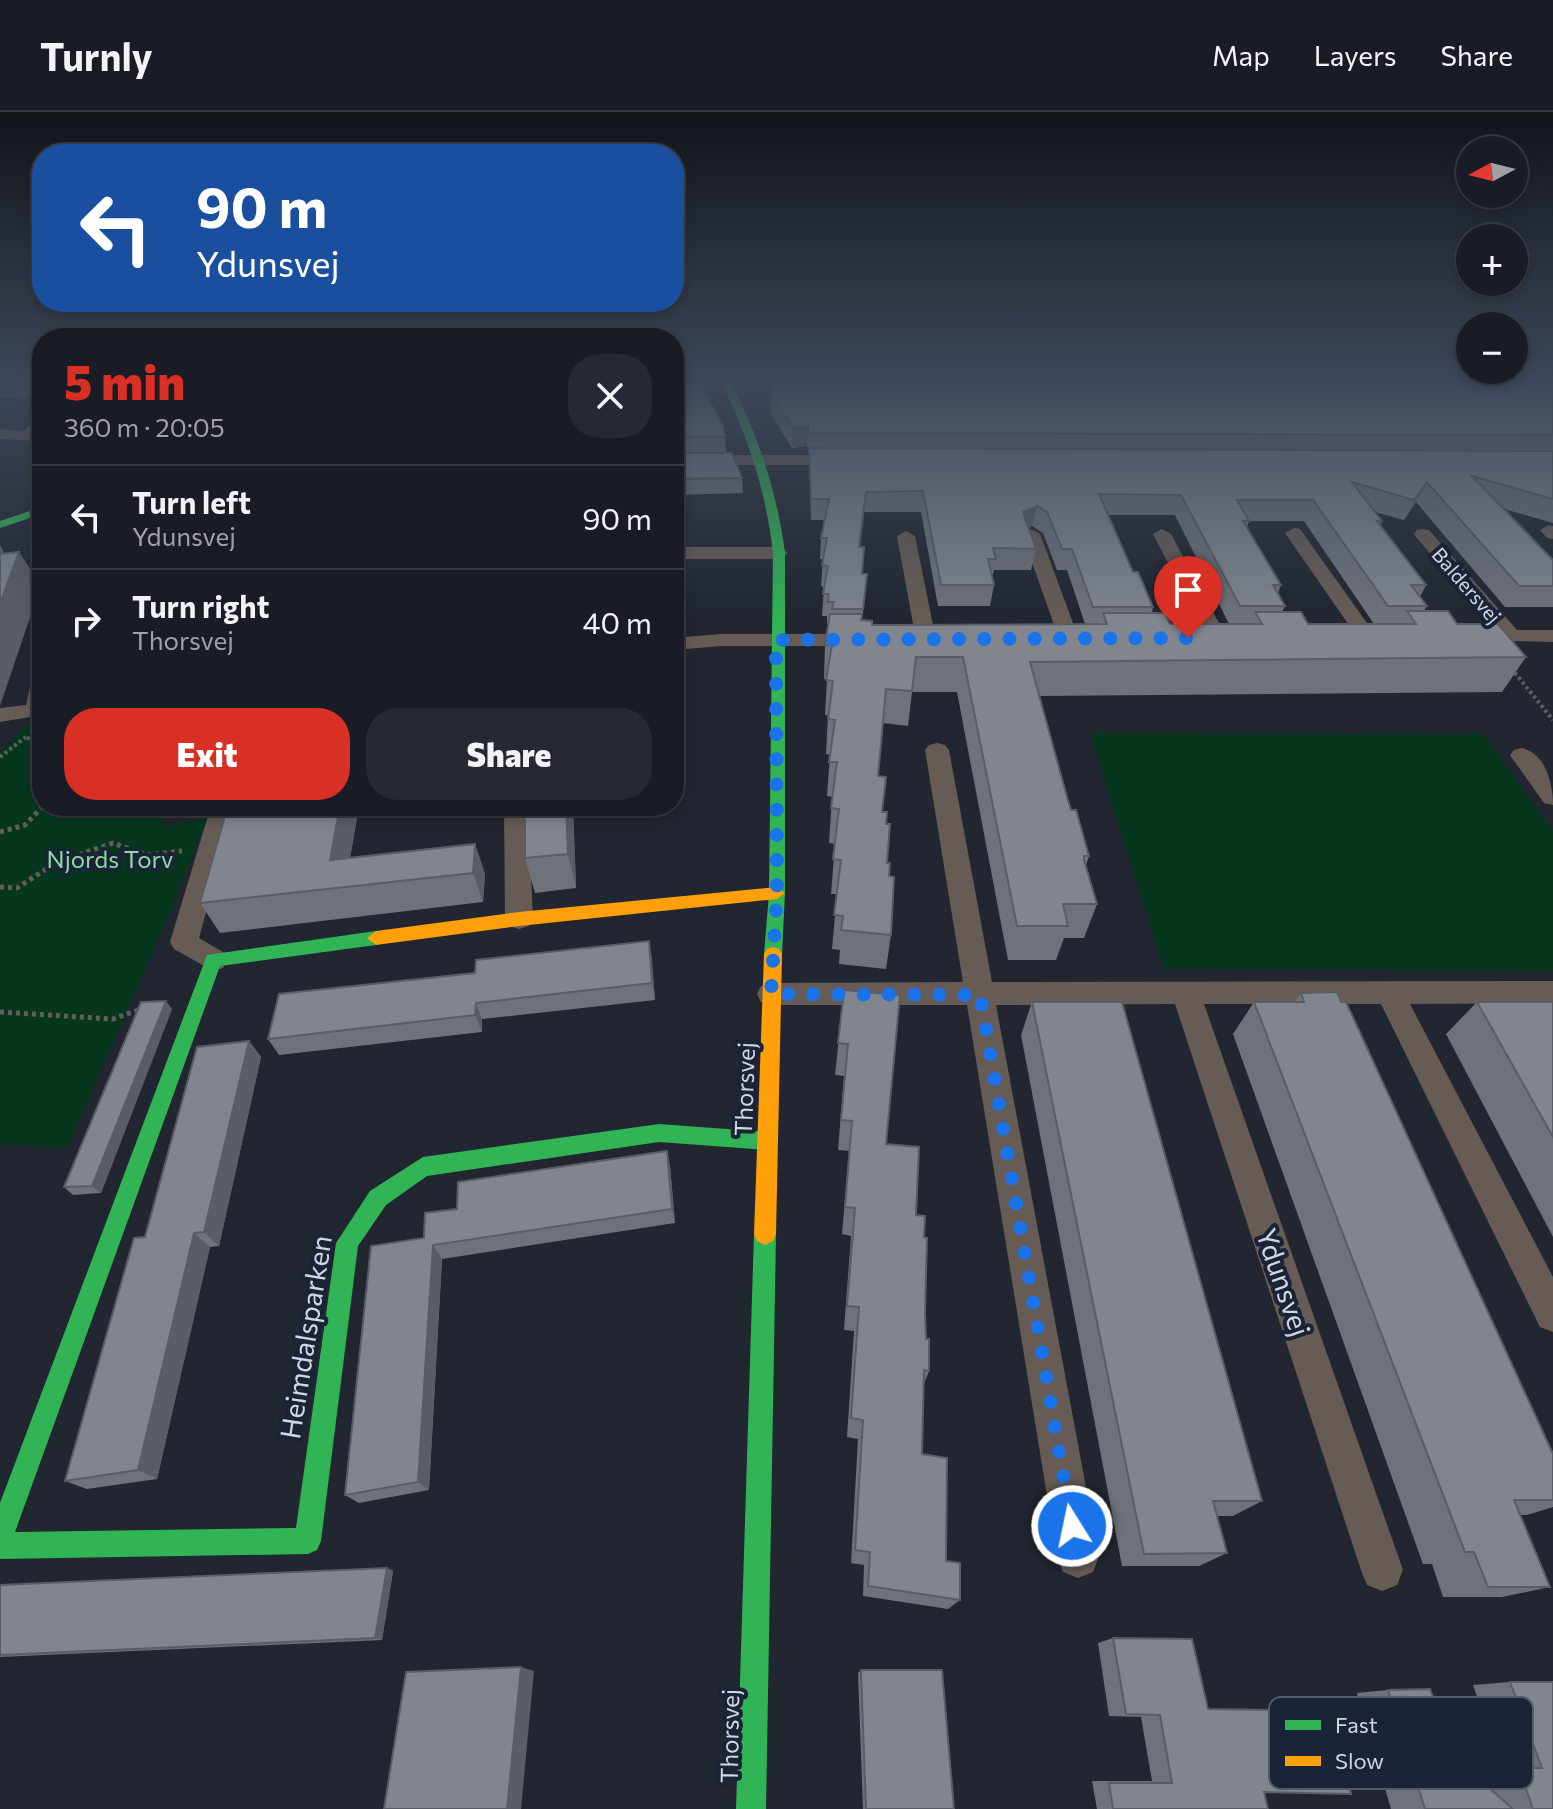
<!DOCTYPE html>
<html lang="en">
<head>
<meta charset="utf-8">
<style>
	:root { --surface:#191c24; --page:#262931; --text:#f1f3f6; --muted:#9fa1a6; --line:#373a41; --accent:#d93025 }
	body { margin:0; font-family:Commissioner,sans-serif; background:var(--page); color:var(--text); height:100vh; display:flex; flex-direction:column; font-size:30px; white-space:nowrap }
	* { box-sizing:border-box; margin:0 }
	p { font-size:26px; color:var(--muted) }
	.icon { flex:none; width:44px; height:44px; fill:none; stroke:currentColor; stroke-width:2; stroke-linecap:round; stroke-linejoin:round }
	.map { position:relative; flex:1; overflow:hidden }
	.sheet { position:absolute; left:32px; top:216px; width:652px; height:488px; display:flex; flex-direction:column; background:var(--surface); border-radius:32px; box-shadow:0 4px 12px #0003,0 0 0 2px var(--line) }
	.sheet>* { flex:none }
	.top-card { position:absolute; left:32px; top:32px; width:652px; height:168px; border-radius:32px; box-shadow:0 4px 12px #0003,0 0 0 2px var(--line); background:#1a4fa0; color:#fff; overflow:hidden }
	.needle { width:52px; rotate:263deg }
	.fabs { position:absolute; left:1456px; top:24px; display:grid; gap:16px }
	.fabs a { display:grid; place-items:center; width:72px; height:72px; border-radius:50%; background:var(--surface); box-shadow:0 4px 12px #0003,0 0 0 2px var(--line); font-size:40px }
	.pin { position:absolute; display:grid; place-items:center; width:68px; height:68px; color:#fff; margin:-82px -34px; border-radius:50% 50% 50% 0; rotate:-45deg; box-shadow:0 0 8px #0007 }
	.pin .icon { rotate:45deg }
	.me { position:absolute; width:88px; margin:-44px; rotate:350deg; stroke-linejoin:round; filter:drop-shadow(0 0 6px #0008) }
	.turn { display:flex; align-items:center; gap:28px; height:168px; padding:0 32px; font-size:36px }
	.turn .icon { width:104px; height:104px; stroke-width:2.5 }
	.turn b { display:block; font-size:56px; line-height:68px }
	.round { display:grid; place-items:center; flex:none; width:84px; height:84px; border-radius:32px; background:var(--page) }
	.headline { display:flex; align-items:center; justify-content:space-between; height:136px; padding:0 32px }
	h1 { font-size:48px; font-weight:800; line-height:60px; color:var(--accent) }
	.cta { display:flex; gap:16px; margin-top:auto; padding:16px 32px }
	.cta a { flex:1; height:92px; border-radius:32px; background:var(--accent); color:#fff; font-size:32px; font-weight:800; line-height:92px; text-align:center }
	.cta a+a { background:var(--page); color:var(--text) }
	ul { padding:0; list-style:none }
	li { display:flex; align-items:center; gap:24px; height:104px; padding:0 32px; border-top:2px solid var(--line) }
	li div { flex:1 }
	li b { display:block; font-size:30px }
	li em { font-style:normal }
	header { display:flex; align-items:center; gap:48px; box-sizing:border-box; height:112px; padding:0 40px; background:var(--surface); border-bottom:2px solid var(--line) }
	header strong { font-size:38px }
	nav { display:flex; gap:44px; margin-inline-start:auto; font-size:28px }
	.map>svg:first-child { display:block }
</style>
</head>
<body>
<header>
<strong>Turnly</strong>
<nav><a>Map</a><a>Layers</a><a>Share</a></nav>
</header>
<div class="map">
<svg width="1553" height="1697" viewBox="0 0 1553 1697">
	<rect width="100%" height="100%" fill="#212630"/>
	<g fill="#06371e">
		<polygon points="42,599 42,694 167,694 161,714 207,707 169,803 67,1036 0,1032 0,640"/>
		<polygon points="1090,621 1483,622 1553,719 1553,859 1164,857"/>
	</g>
	<g fill="none" stroke-linecap="round" stroke-linejoin="round">
		<g stroke="#635e5c" stroke-width="4" stroke-dasharray="3 3" stroke-linecap="butt">
			<polyline points="1511,556 1553,608"/>
			<polyline points="27,626 42,630"/>
			<polyline points="0,645 27,624"/>
		</g>
		<g stroke="#635e5c" stroke-width="5" stroke-dasharray="4 4" stroke-linecap="butt">
			<polyline points="0,720 25,713 43,694"/>
			<polyline points="0,775 17,776 57,750 113,731 147,743 182,739"/>
			<polyline points="0,900 113,907 141,897"/>
		</g>
		<g fill="#675c55" fill-rule="evenodd">
			<polygon points="42,277 42,285 0,286 0,278"/>
			<polygon points="42,303 42,329 0,327 0,317 24,319 37,305"/>
			<polygon points="674,343 845,343 853,348 845,353 674,353"/>
			<polygon points="1549,413 1553,414 1553,427 1547,426 1540,418"/>
			<polygon points="1294,416 1300,417 1374,521 1377,525 1374,529 1360,529 1285,421"/>
			<polygon points="1031,417 1040,422 1079,527 1076,531 1062,531 1059,527 1022,422"/>
			<polygon points="1162,417 1171,422 1227,526 1224,530 1217,532 1207,526 1153,422"/>
			<polygon points="1423,417 1429,418 1517,518 1553,518 1553,530 1463,528 1460,524 1463,520 1495,518 1417,426 1414,422 1417,418"/>
			<polygon points="906,419 915,424 936,528 926,534 916,528 897,424"/>
			<polygon points="674,435 779,435 788,441 779,447 674,447"/>
			<polygon points="721,522 864,522 874,528 864,534 721,534 674,538 674,526"/>
			<polygon points="42,565 42,603 0,610 0,596 26,593 31,571"/>
			<polygon points="937,631 945,633 949,638 992,870 1553,869 1553,891 1410,892 1553,1165 1553,1220 1540,1215 1381,892 1204,892 1403,1458 1397,1473 1382,1479 1367,1473 1361,1458 1175,892 996,893 1099,1445 1093,1460 1078,1466 1063,1460 1057,1445 967,893 771,893 761,890 757,882 761,874 771,871 963,870 925,638 929,633"/>
			<path d="M1522,636C1546,642 1553,672 1553,693L1544,691L1510,643L1514,638Z"/>
			<polygon points="211,694 235,694 199,826 223,840 227,848 223,856 213,859 174,837 170,830"/>
			<polygon points="504,694 528,694 533,807 529,814 519,817 509,814 505,807"/>
		</g>
		<g fill="#30b455" fill-rule="evenodd">
			<path d="M720,268H730C758,323 777,379 785,441V781L782,842L779,847H767L764,842L769,781L773,441C766,379 748,324 720,268Z"/>
			<polygon points="42,395 42,402 0,416 0,409"/>
			<polygon points="376,819 385,826 376,833 220,854 15,1420 296,1416 336,1131 370,1079 423,1045 659,1012 767,1020 774,1022 777,1029 774,1036 767,1038 659,1030 427,1064 386,1093 358,1134 321,1429 317,1438 308,1442 0,1447 0,1391 207,843"/>
			<polygon points="765,1111 773,1115 776,1122 766,1697 736,1697 754,1122 757,1115"/>
		</g>
		<g fill="#ff9f0a" fill-rule="evenodd">
			<polygon points="777,775 785,781 777,787 519,814 376,833 367,826 376,819 519,800"/>
			<polygon points="773,835 779,837 782,842 776,1122 773,1129 765,1133 757,1129 754,1122 764,842 767,837"/>
		</g>
	</g>
	<g fill="#6e727a" fill-rule="evenodd">
		<polygon points="674,268 725,325 726,340 674,340"/>
		<path d="M772,268H1553V411L1504,397L1553,448V495H1505L1416,390L1404,408L1375,400L1382,409L1380,413L1426,473L1420,485L1427,494L1424,499L1457,512L1526,545L1502,580L1039,584L1067,685L1089,744L1086,753L1097,792L1084,826H1064L1056,848H1008L957,580H912L908,614L883,611L878,664L882,700L886,712L889,764L891,823L886,857L839,852L840,838L832,837L837,782H831L835,732L829,731L832,685L827,684L830,643L826,642L828,603H825L827,567H824L825,533L829,512L827,511V504H822L824,475L821,474L823,447H820L821,426L825,408H811L809,340H808L807,334L792,336L771,302ZM864,400H921L938,494H990L994,473L992,467L994,458H1031L1036,437L1029,416L1032,414L1043,421L1057,458H1067L1085,512L872,513L862,508L865,484L860,435ZM1108,403H1175L1229,512H1170L1152,501L1153,495L1133,460ZM1249,409H1304L1374,512H1308L1282,500L1285,494L1278,481L1281,473L1247,415Z"/>
		<polygon points="674,341 742,366 743,381 674,383"/>
		<polygon points="228,694 359,694 350,746 475,732 485,762 483,790 220,821 200,791"/>
		<polygon points="573,694 576,776 535,781 525,746"/>
		<polygon points="649,829 655,888 482,907 482,920 279,943 268,927 475,861"/>
		<polygon points="844,878 886,1032 916,1103 929,1259 924,1272 922,1342 946,1449 960,1488 948,1497 863,1484 864,1453 851,1451 858,1327 847,1325 854,1219 844,1218 851,1124 842,1122 849,1039 838,1038 844,964 835,963"/>
		<polygon points="1301,881 1553,1342 1553,1395 1527,1403 1520,1403 1550,1475 1502,1485 1443,1485 1432,1452 1423,1452 1233,922 1254,890 1295,890"/>
		<polygon points="1032,890 1262,1389 1233,1404 1217,1404 1227,1441 1199,1454 1122,1454 1021,923"/>
		<polygon points="1477,890 1553,890 1553,1125 1446,922"/>
		<polygon points="172,897 101,1081 73,1083 64,1075"/>
		<polygon points="249,929 261,945 219,1134 210,1135 157,1367 87,1377 65,1369 145,1125"/>
		<polygon points="667,1039 670,1054 675,1111 442,1147 429,1378 359,1391 345,1383 424,1126 457,1097"/>
		<polygon points="387,1456 393,1459 382,1528 0,1545 0,1473"/>
		<polygon points="1113,1526 1208,1597 1264,1680 1268,1697 1097,1697 1092,1669 1152,1669 1141,1605 1109,1604 1098,1531"/>
		<polygon points="861,1558 954,1697 863,1697 858,1561"/>
		<polygon points="1510,1570 1553,1570 1553,1697 1391,1697 1357,1581 1388,1578 1455,1646 1486,1673 1480,1655 1502,1655 1473,1573"/>
	</g>
	<g fill="#5a5d63">
		<polygon points="808,314 807,334 792,336 793,316"/>
		<polygon points="1427,370 1416,390 1404,408 1414,388"/>
		<polygon points="1037,394 1032,414 1019,421 1023,400"/>
		<polygon points="0,433 4,440 10,464 19,440 41,473 0,594"/>
		<polygon points="340,694 359,694 345,775 330,748"/>
		<polygon points="449,694 484,694 451,699"/>
		<polygon points="566,694 573,694 576,776 568,742"/>
		<polygon points="475,732 485,762 483,790 473,761"/>
		<polygon points="649,829 652,846 655,888 652,871"/>
		<polygon points="166,889 172,897 101,1081 92,1074"/>
		<polygon points="476,891 482,907 482,920 475,903"/>
		<polygon points="249,929 261,945 219,1134 204,1120"/>
		<polygon points="667,1039 670,1054 675,1111 672,1097"/>
		<polygon points="194,1121 210,1135 157,1367 138,1358"/>
		<polygon points="433,1133 442,1147 429,1378 418,1370"/>
		<polygon points="387,1456 393,1459 382,1528 375,1526"/>
		<polygon points="521,1555 534,1559 521,1697 507,1697"/>
	</g>
	<g fill="#80858e" stroke="#5a5d63" stroke-width="2">
		<polygon points="674,268 698,268 723,313 725,325 674,325"/>
		<polygon points="772,268 1553,268 1553,323 808,321 808,314 793,316 771,283"/>
		<polygon points="809,336 1553,339 1553,387 1472,364 1553,448 1553,474 1519,474 1427,370 1414,388 1352,370 1382,409 1377,409 1426,473 1411,473 1427,494 1388,494 1313,388 1237,388 1249,409 1243,409 1281,473 1273,473 1285,494 1240,494 1181,383 1099,382 1133,460 1138,460 1153,495 1093,495 1072,437 1062,437 1047,400 1037,394 1023,400 1036,437 993,436 996,447 988,447 994,473 941,473 923,379 866,380 859,435 864,435 862,462 867,462 863,497 832,497 834,490 828,490 829,482 823,482 828,454 822,453 827,426 821,426 829,387 811,387"/>
		<polygon points="674,341 732,341 742,366 674,367"/>
		<polygon points="19,440 0,491 0,442"/>
		<polygon points="1407,499 1448,499 1457,512 1498,512 1526,545 1030,550 1067,685 1071,698 1076,698 1089,744 1084,744 1084,748 1097,792 1063,792 1068,814 1017,814 963,545 916,545 912,579 886,577 878,664 886,665 882,700 887,700 886,712 890,712 887,751 890,751 889,764 894,765 891,823 841,818 843,804 834,803 841,748 833,747 839,697 831,696 837,650 829,650 835,608 828,607 833,569 826,568 832,533 825,533 830,502 862,502 861,508 872,509 872,513 1107,512 1103,501 1165,501 1170,512 1262,512 1255,500 1301,500 1308,512 1416,512"/>
		<polygon points="228,694 340,694 330,748 475,732 473,761 200,791"/>
		<polygon points="525,694 566,694 568,742 525,746"/>
		<polygon points="649,829 652,871 476,891 475,903 268,927 279,882 475,861 476,848"/>
		<polygon points="844,878 900,883 886,1032 919,1035 916,1103 925,1104 924,1125 927,1126 925,1200 926,1227 929,1227 929,1259 924,1258 922,1342 947,1346 946,1449 960,1451 960,1488 868,1474 870,1440 855,1438 863,1308 851,1306 859,1195 847,1194 855,1096 845,1095 852,1009 841,1008 848,932 838,931"/>
		<polygon points="1337,880 1341,890 1346,890 1553,1342 1553,1388 1514,1388 1550,1475 1488,1475 1474,1440 1465,1440 1254,890 1304,890 1301,881"/>
		<polygon points="166,889 92,1074 64,1075 141,890"/>
		<polygon points="1032,890 1122,890 1262,1389 1213,1389 1227,1441 1144,1442"/>
		<polygon points="1477,890 1553,890 1553,1025"/>
		<polygon points="249,929 204,1120 194,1121 138,1358 65,1369 134,1126 145,1125 197,935"/>
		<polygon points="667,1039 672,1097 433,1133 418,1370 345,1383 371,1134 424,1126 425,1101 457,1097 458,1070"/>
		<polygon points="387,1456 375,1526 0,1543 0,1473"/>
		<polygon points="1113,1526 1192,1527 1208,1597 1329,1599 1351,1682 1264,1680 1268,1697 1113,1697 1109,1671 1172,1671 1160,1603 1126,1602"/>
		<polygon points="521,1555 507,1697 384,1697 406,1560"/>
		<polygon points="861,1558 942,1558 954,1697 866,1697"/>
		<polygon points="1510,1570 1553,1570 1553,1697 1533,1697 1519,1656 1542,1656"/>
		<polygon points="1430,1577 1455,1646 1513,1697 1425,1697 1388,1578"/>
	</g>
	<linearGradient id="sky" x2="0" y2="1"><stop stop-color="#12151a"/><stop offset="0.53" stop-color="#3d4759"/><stop offset="1" stop-color="#3d4759" stop-opacity="0"/></linearGradient>
	<rect width="1553" height="506" fill="url(#sky)"/>
	<g fill="none" stroke-linecap="round" stroke-linejoin="round">
		<polyline stroke="#1a73e8" stroke-width="14" stroke-dasharray="0 25.2" points="1072,1414 980,883 771,882 777,781 776,528 1188,526"/>
	</g>
	<g text-anchor="middle" dominant-baseline="central" stroke-width="8" stroke-linejoin="round" paint-order="stroke">
		<g font-size="20" fill="#d0d6e2" stroke="#1b2436">
			<text transform="translate(1467 473) rotate(49)">Baldersvej</text>
		</g>
		<g font-size="24" fill="#8bdba3" stroke="#1b2436">
			<text x="110" y="746">Njords Torv</text>
		</g>
		<g font-size="24" fill="#d0d6e2" stroke="#1b2436">
			<text transform="translate(744 977) rotate(-88)">Thorsvej</text>
			<text transform="translate(729 1624) rotate(-89)">Thorsvej</text>
		</g>
		<g font-size="28" fill="#d0d6e2" stroke="#1b2436">
			<text transform="translate(1284 1170) rotate(71)">Ydunsvej</text>
			<text transform="translate(305 1225) rotate(-81)">Heimdalsparken</text>
		</g>
	</g>
	<rect x="1269" y="1585" width="264" height="92" rx="12" fill="#1b2436" stroke="#51596a" stroke-width="2"/>
	<rect x="1285" y="1608" width="36" height="10" fill="#30b455"/>
	<rect x="1285" y="1644" width="36" height="10" fill="#ff9f0a"/>
	<g font-size="22" fill="#d0d6e2">
		<text x="1335" y="1621">Fast</text>
		<text x="1335" y="1657">Slow</text>
	</g>
</svg>
<div class="fabs">
<a><svg class="needle" viewBox="-14 -14 28 28"><path d="M0-13l5 13h-10z" fill="#e53935"/><path d="M0 13l5-13h-10z" fill="#9fa1a6"/></svg></a>
<a>+</a>
<a>−</a>
</div>
<div class="pin" style="left:1188px;top:526px;background:#d93025"><svg class="icon" aria-label="arrive" viewBox="0 0 24 24"><path d="M6 21V4h12l-3 4 3 4H6"/></svg></div>
<svg class="me" style="left:1072px;top:1414px" viewBox="-20 -20 40 40"><circle r="17" fill="#1a73e8" stroke="#fff" stroke-width="3"/><path d="M0-11L8 9 0 5-8 9z" fill="#fff"/></svg>
<div class="top-card">
<div class="turn"><svg class="icon" aria-label="left" viewBox="0 0 24 24"><path d="M17 20v-9H6M10 6l-5 5 5 5"/></svg><div><b>90 m</b>Ydunsvej</div></div>
</div>
<section class="sheet">
<div class="headline"><div><h1>5 min</h1><p>360 m · 20:05</p></div><a class="round"><svg class="icon" aria-label="close" viewBox="0 0 24 24"><path d="M6 6l12 12M18 6L6 18"/></svg></a></div>
<ul>
<li><svg class="icon" aria-label="left" viewBox="0 0 24 24"><path d="M17 20v-9H6M10 6l-5 5 5 5"/></svg><div><b>Turn left</b><p>Ydunsvej</p></div><em>90 m</em></li>
<li><svg class="icon" aria-label="right" viewBox="0 0 24 24"><path d="M7 20v-9h11M14 6l5 5-5 5"/></svg><div><b>Turn right</b><p>Thorsvej</p></div><em>40 m</em></li>
</ul>
<div class="cta"><a>Exit</a><a>Share</a></div>
</section>
</div>
</body>
</html>
